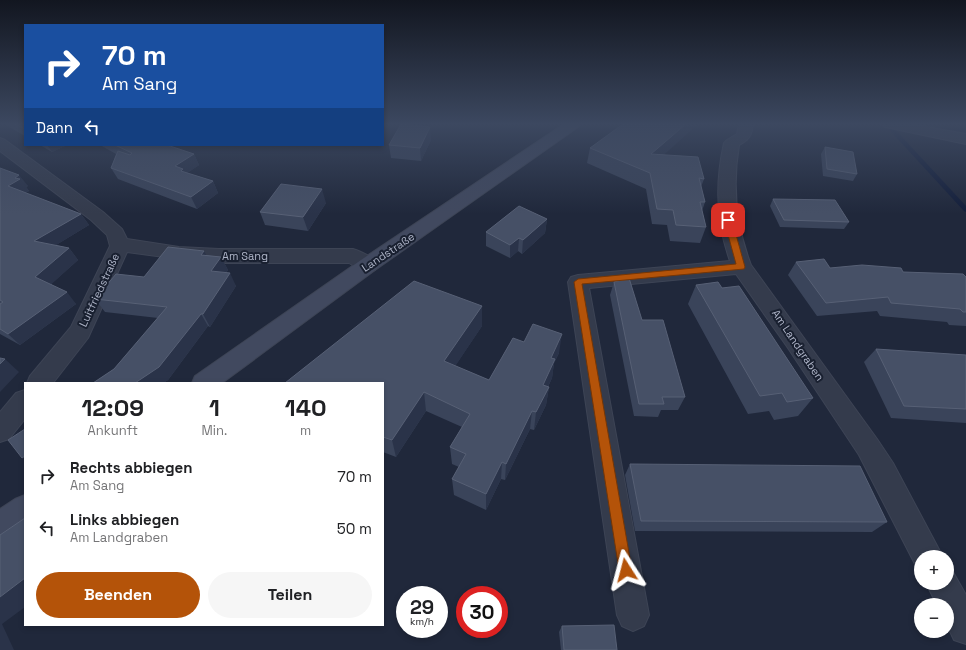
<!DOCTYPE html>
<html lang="de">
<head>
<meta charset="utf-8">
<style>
	:root { --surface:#fff; --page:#f6f6f6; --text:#202124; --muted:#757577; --accent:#b45309 }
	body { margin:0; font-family:"Space Grotesk",sans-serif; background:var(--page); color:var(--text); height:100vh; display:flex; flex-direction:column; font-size:15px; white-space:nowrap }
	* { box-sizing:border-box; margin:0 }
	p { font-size:13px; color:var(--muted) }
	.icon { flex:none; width:22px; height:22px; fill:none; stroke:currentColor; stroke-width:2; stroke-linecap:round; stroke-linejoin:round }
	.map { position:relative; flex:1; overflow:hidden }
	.details { position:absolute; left:24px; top:382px; width:360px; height:244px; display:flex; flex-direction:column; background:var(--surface); border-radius:0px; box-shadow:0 2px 6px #0003 }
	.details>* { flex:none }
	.hud { position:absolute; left:24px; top:24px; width:360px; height:122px; border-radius:0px; box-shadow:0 2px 6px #0003; background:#1a4fa0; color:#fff; overflow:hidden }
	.fabs { position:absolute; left:914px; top:550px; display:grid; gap:8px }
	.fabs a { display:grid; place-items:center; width:40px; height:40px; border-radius:50%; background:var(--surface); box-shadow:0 2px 6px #0003; font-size:20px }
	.speed { position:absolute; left:396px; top:586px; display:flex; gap:8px; font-size:20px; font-weight:700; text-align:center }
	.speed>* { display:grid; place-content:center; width:52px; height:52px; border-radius:50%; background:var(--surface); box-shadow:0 2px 6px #0003; line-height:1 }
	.speed small { font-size:10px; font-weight:400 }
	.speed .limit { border:6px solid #d22; background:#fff; color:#111 }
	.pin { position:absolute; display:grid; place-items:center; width:34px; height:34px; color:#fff; margin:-17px; border-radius:8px; box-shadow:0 2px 6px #0006 }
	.me { position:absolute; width:44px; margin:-22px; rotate:351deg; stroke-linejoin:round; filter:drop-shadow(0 0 3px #0008) }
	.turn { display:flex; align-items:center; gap:14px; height:84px; padding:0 12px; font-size:18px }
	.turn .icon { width:52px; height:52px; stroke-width:2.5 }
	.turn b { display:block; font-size:28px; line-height:34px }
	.then { display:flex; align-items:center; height:38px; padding:0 12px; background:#0003; gap:8px; font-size:15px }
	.eta { display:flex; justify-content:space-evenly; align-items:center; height:68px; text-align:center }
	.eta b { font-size:24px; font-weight:600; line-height:28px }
	.cta { display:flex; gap:8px; margin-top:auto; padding:8px 12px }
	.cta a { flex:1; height:46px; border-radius:24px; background:var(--accent); color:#fff; font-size:16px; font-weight:600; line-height:46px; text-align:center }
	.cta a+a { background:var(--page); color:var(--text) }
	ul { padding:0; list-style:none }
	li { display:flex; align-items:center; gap:12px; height:52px; padding:0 12px }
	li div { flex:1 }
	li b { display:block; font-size:15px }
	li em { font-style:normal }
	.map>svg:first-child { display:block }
</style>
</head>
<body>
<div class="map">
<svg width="966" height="650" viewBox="0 0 966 650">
	<rect width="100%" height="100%" fill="#20283b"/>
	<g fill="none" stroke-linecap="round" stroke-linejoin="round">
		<polygon fill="#131e3a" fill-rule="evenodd" points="884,124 890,124 966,206 966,212 964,211"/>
		<g stroke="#3d4455" stroke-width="2">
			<g id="street">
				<path d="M739,124H753C752,135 749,140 739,145C732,187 736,226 751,265L877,439L893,463L943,557H921V569L917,568L859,455L788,348L736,274L589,288L649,615L644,626L633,631L622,626L617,615L568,282L571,277L578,275L730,261C716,222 715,183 724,143L727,140L737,134Z"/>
				<polygon points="883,124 910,124 966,134 966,144 890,128 885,127"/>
				<path d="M0,138L5,140L103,212L122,229L127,239L179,247L219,249H353C362,252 373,257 378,265L375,270C364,273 358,268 349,263H219L179,259L127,252L88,338L53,383H27L30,376L71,327L110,246L107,235L91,220L0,151Z"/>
				<polygon points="25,390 25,419 9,439 0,442 0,412 16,393"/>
				<polygon points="947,569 953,572 966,595 966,644 954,640 947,625 947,605 937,605 926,583 947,583"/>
			</g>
		</g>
		<g stroke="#3d4455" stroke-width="2">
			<g id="secondary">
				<polygon points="564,124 580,124 578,127 375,270 222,383 192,383 195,376 361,260"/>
				<polygon points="25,495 25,526 10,536 0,541 0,509 15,499"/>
			</g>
		</g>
		<use href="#street" fill="#343b4c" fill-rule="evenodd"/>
		<use href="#secondary" fill="#41495f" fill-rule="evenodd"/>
	</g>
	<g fill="#3a445a">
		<polygon points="4,124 25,124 25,136"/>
		<polygon points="959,124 966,124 966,125"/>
		<polygon points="431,140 421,161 391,158 389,145"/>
		<polygon points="40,145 67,145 52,152"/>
		<polygon points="100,145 167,145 194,154 199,165 187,173 213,181 218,193 197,209 118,179 111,168 116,154"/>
		<polygon points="825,147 857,174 853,181 823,176 821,154"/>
		<polygon points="590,148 663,155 704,179 701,187 705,202 702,211 706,227 700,243 670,241 667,225 652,224 646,189 587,163"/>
		<polygon points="0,168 28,186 26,187 29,191 25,193 81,214 89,225 56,245 69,248 78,260 51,284 76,304 20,345 0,334"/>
		<polygon points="773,199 849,222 844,229 780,227 770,206"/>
		<polygon points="326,203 308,231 265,225 260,212"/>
		<polygon points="547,219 545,233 522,254 518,251 510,258 486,246 486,232"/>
		<polygon points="207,255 221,257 228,270 226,273 236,286 210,327 208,326 168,380 163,383 93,383 114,369 158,318 105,312 95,299 144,277"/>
		<polygon points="796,262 830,268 903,272 966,277 966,326 949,325 947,322 880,316 877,311 817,316 788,275"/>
		<polygon points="614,282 642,320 685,397 678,410 661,410 658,417 634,416 610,295"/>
		<polygon points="696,285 722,288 813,398 798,416 774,420 769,411 748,414 688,304"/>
		<polygon points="482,306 482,326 455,366 489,380 524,342 559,353 554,363 552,378 548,387 549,387 546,405 534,430 530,429 505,480 501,479 486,510 454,495 452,479 459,467 452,464 450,447 462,427 426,411 396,457 383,452 383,383"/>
		<polygon points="876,349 966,355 966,423 891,418 864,362"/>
		<polygon points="630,464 887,522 872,532 635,531 625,475"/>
		<polygon points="562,626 617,650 561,650 559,632"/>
	</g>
	<g fill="#2a3349">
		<polygon points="686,124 698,124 647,170 651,154"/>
		<polygon points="430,127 431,140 421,161 420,148"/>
		<polygon points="47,145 67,145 52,152"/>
		<polygon points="194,154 199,165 186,174 175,166"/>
		<polygon points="19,175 28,186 26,187 29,191 17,198 8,186 15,178"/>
		<polygon points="213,181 218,193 197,209 191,197"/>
		<polygon points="322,189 326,203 308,231 303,217"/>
		<polygon points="81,214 89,225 43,253 34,241"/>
		<polygon points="547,219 545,233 522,254 523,240"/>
		<polygon points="519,238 518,251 510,258 510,245"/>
		<polygon points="69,248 78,260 46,289 35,277"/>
		<polygon points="204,251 211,264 201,255"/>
		<polygon points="221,257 228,270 218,284 211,271"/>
		<polygon points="230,273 236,286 210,327 203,314"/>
		<polygon points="67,292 76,304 20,345 8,334"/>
		<polygon points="482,306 482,326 446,380 444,361"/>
		<polygon points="201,314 208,326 168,380 163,383 135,383"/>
		<polygon points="562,334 559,353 554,363 552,378 540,403 543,385 551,358"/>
		<polygon points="5,359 19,372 0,392 0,364"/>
		<polygon points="549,387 546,405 534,430 536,412"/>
		<polygon points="424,392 426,411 396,457 392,440"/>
		<polygon points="532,411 530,429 505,480 506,464"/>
		<polygon points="502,462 501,479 486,510 486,494"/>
		<polygon points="25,578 25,607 2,624 14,650 0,650 0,597"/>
	</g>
	<g fill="#465066" stroke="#576075">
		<polygon points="15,124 25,124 25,129"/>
		<polygon points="401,124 430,127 420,148 389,145"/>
		<polygon points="623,124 686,124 651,154 698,157 704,179 699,178 705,202 700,202 706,227 676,225 673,210 657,209 650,173 590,148"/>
		<polygon points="115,145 167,145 194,154 175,166 183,169 181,171 213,181 191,197 111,168 118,151 130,155 132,153"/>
		<polygon points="825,147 853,152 857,174 827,169"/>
		<polygon points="0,168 19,175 15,178 20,179 8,186 81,214 34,241 69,248 35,277 67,292 8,334 0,329 0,304 3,302 0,300"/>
		<polygon points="281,184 322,189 303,217 260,212"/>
		<polygon points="773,199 835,200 849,222 784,220"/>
		<polygon points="519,206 547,219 523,240 519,238 510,245 486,232"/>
		<polygon points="168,247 204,251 201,255 221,257 211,271 230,273 203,314 201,314 159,367 135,383 93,383 114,369 167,307 95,299 116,274 144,277"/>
		<polygon points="824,259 830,268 862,265 901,268 903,272 963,274 966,277 966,312 963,312 960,309 891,303 888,297 826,303 796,262"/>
		<polygon points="629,278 642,320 663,320 685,397 662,397 664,404 639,404 614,282"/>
		<polygon points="414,281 482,306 444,361 489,380 513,338 524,342 533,324 562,334 551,358 555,359 543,385 549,387 536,412 532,411 506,464 502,462 486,494 452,479 466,454 450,447 470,414 424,392 392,440 383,437 383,383 285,383"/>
		<polygon points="718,282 722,288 739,286 813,398 787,402 782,393 760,396 696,285"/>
		<polygon points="876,349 966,355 966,409 904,406"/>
		<polygon points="0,358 5,359 0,364"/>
		<polygon points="25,429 25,456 22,458 8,440"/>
		<polygon points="630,464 860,466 887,522 641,521"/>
		<polygon points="25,518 25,578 0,597 0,535"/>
		<polygon points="614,625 617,650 564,650 562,626"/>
	</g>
	<linearGradient id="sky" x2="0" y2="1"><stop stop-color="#121620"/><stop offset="0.58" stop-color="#3c4860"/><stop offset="1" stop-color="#3c4860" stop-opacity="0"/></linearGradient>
	<rect width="966" height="214" fill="url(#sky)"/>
	<polygon fill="#b45309" stroke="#753606" points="728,217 732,220 745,267 744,269 582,284 632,570 630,574 626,576 621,574 619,570 574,282 578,279 736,264 724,220"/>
	<g text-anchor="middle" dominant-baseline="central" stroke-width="4" stroke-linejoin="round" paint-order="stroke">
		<g font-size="11" fill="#afb5c8" stroke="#192030">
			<text transform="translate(388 252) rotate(-34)">Landstraße</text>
			<text x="245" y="256">Am Sang</text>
			<text transform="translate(99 290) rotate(-65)">Luitfriedstraße</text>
			<text transform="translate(798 345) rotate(56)">Am Landgraben</text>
		</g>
	</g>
</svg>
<div class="fabs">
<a>+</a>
<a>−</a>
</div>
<div class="speed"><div>29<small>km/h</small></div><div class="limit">30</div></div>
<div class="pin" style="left:728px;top:220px;background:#d93025"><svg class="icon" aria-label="arrive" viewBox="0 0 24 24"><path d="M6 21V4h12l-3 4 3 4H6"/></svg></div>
<svg class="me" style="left:626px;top:570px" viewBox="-20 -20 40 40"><path d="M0-17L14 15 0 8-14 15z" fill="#b45309" stroke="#fff" stroke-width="4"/></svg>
<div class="hud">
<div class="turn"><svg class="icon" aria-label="right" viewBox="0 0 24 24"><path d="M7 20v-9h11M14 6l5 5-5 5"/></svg><div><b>70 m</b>Am Sang</div></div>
<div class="then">Dann<svg class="icon" aria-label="left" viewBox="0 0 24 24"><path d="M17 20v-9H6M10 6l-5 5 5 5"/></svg></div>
</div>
<section class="details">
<div class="eta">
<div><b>12:09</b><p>Ankunft</p></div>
<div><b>1</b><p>Min.</p></div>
<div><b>140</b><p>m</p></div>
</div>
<ul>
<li><svg class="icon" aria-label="right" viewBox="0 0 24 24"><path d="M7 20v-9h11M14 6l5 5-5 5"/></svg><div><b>Rechts abbiegen</b><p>Am Sang</p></div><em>70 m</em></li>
<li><svg class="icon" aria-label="left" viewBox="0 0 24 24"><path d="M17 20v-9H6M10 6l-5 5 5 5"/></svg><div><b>Links abbiegen</b><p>Am Landgraben</p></div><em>50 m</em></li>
</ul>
<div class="cta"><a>Beenden</a><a>Teilen</a></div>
</section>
</div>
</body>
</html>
